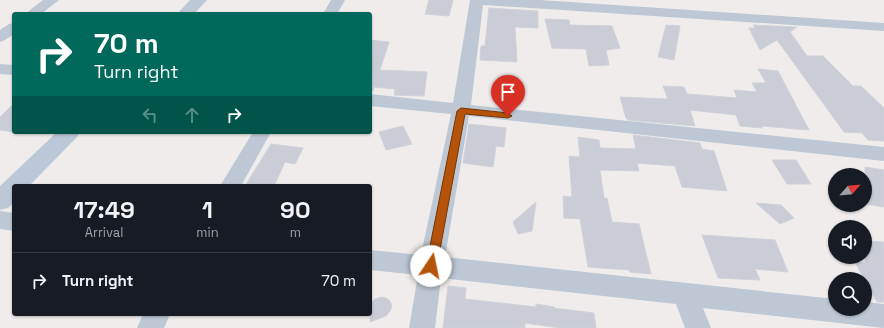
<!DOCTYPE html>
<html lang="en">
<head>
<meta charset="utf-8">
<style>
	:root { --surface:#171b24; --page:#20242c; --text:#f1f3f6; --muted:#9ea1a6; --line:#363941 }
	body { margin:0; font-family:"Space Grotesk",sans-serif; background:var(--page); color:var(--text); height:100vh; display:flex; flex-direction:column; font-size:15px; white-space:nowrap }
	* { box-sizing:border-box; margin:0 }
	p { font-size:13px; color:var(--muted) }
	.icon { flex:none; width:22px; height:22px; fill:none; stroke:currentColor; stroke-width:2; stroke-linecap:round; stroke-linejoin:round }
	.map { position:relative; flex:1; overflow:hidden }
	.panel { position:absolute; left:12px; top:184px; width:360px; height:132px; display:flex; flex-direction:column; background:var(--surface); border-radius:4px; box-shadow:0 1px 3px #0004 }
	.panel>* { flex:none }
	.hud { position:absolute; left:12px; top:12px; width:360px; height:122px; border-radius:4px; box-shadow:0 1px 3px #0004; background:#00695c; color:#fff; overflow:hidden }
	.needle { width:26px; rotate:63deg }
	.buttons { position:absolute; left:828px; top:168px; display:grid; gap:8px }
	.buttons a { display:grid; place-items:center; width:44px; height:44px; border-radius:50%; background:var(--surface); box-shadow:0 1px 3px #0004; font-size:20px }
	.pin { position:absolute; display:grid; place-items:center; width:34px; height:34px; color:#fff; margin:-41px -17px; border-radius:50% 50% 50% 0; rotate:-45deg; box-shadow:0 0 4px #0007 }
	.pin .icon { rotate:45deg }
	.me { position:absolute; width:44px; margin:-22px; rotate:11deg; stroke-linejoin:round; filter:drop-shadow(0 0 3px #0008) }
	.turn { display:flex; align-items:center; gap:14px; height:84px; padding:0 16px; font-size:18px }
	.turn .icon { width:52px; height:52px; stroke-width:2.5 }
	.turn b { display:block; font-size:28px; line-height:34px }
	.lanes { display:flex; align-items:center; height:38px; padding:0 16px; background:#0003; justify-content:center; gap:20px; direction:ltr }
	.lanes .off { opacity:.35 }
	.eta { display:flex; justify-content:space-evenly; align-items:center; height:68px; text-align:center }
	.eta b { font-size:24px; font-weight:600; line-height:28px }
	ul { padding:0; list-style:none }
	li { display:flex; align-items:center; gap:12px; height:56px; padding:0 16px; border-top:1px solid var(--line) }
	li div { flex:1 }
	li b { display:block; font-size:15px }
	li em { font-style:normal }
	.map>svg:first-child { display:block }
</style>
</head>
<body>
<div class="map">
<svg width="884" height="328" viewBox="0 0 884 328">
	<rect width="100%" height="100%" fill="#efeceb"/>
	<g fill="#cacdd5" stroke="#cfd2d9">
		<polygon points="429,0 453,0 449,16 425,14"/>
		<polygon points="489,8 538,11 538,28 515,27 517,62 480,60 481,46 485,46"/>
		<polygon points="545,19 569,20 570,25 612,26 620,48 606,50 609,65 589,66 586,49 552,48"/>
		<polygon points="666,25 680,26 674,60 658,57"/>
		<polygon points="753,25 797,27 790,32 807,56 823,56 853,86 861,86 884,108 884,141 868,140 862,133 844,132 777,40 760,50 749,28 755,28"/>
		<polygon points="370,40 389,42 380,70 427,72 424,96 394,95 395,89 374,87 373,91 370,91"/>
		<polygon points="758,69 778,71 809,130 762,126 762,128 740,126 736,115 690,110 695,126 628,120 626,118 620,97 668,99 663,86 684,87 687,94 737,98 734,90 757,92 752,83 766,83"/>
		<polygon points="14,103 14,132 0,130 0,117"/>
		<polygon points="469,124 506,128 504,147 496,146 493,167 463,163"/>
		<polygon points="403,126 412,144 386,150 379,132"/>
		<polygon points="633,135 700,143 702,149 714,151 727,191 682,187 675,166 637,163 639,171 600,170 604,198 607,198 612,222 639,224 651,274 630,272 629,270 588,267 580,219 564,218 563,196 572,197 569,156 580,157 578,137 599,140 600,148 636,149"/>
		<polygon points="271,144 303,148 295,164 285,162 274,186 245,186"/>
		<polygon points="772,160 796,160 811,184 787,184"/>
		<polygon points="865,167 884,170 884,207 865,204"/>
		<polygon points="536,202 532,231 518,234 513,222"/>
		<polygon points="756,203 781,205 794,218 780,224"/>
		<polygon points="702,235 775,240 788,272 755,269 760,280 718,278"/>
		<polygon points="865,241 884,242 884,302 877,302 855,262 865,263"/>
		<polygon points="448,286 466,288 465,299 536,307 536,304 554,307 554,308 594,313 596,328 560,328 525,323 525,328 443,328"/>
		<polygon points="381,297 386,298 390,301 392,306 390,311 386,316 370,322 371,303 375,299"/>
	</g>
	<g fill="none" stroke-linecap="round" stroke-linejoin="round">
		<g fill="#bdc8d4" fill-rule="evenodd">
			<polygon points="43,0 59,0 41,14 25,14"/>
			<polygon points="331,0 345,0 337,14 323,14"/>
			<polygon points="470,0 540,0 884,23 884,31 483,5 471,105 884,147 884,161 469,116 445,257 835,299 835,309 865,309 865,302 884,304 884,328 703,308 711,328 685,328 676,304 441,278 435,328 409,328 418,275 370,270 370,250 421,255 451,114 370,106 370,94 453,103"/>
			<polygon points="14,23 14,34 5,40 0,42 0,30 9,24"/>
			<polygon points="0,64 14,65 14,75 0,74"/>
			<polygon points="253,132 271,132 241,186 220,186"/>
			<polygon points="0,211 14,213 14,231 0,229"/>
			<polygon points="143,314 170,314 164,328 137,328"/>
		</g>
		<g fill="#bcc8d8" fill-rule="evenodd">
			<polygon points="190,0 207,0 194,14 177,14"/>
			<polygon points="57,132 80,132 77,137 29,186 14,186 14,202 8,208 0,210 0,186"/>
		</g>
	</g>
	<polygon fill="#b45309" stroke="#753606" points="461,108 508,113 512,116 508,118 465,114 437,266 435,269 431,271 428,269 426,266 457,111"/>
</svg>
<div class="buttons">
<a><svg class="needle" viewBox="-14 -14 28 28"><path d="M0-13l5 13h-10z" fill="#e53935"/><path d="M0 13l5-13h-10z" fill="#9ea1a6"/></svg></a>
<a><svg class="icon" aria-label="sound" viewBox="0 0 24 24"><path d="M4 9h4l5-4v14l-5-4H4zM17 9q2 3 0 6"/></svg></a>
<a><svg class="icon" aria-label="search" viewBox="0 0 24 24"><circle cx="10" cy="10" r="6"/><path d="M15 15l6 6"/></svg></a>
</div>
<div class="pin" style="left:508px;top:116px;background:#d93025"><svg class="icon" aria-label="arrive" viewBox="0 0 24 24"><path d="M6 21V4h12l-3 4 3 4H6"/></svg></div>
<svg class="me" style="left:431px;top:266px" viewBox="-20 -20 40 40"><circle r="19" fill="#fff"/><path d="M0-13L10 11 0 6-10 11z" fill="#b45309"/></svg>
<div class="hud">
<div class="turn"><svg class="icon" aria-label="right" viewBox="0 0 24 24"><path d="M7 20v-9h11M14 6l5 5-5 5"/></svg><div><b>70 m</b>Turn right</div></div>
<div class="lanes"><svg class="icon off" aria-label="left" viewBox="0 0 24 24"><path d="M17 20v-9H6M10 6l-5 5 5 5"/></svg><svg class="icon off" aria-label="ahead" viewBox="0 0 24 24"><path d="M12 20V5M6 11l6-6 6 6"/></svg><svg class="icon" aria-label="right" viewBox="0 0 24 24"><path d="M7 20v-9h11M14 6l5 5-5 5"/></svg></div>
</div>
<section class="panel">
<div class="eta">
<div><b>17:49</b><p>Arrival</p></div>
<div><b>1</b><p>min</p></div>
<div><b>90</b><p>m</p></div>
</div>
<ul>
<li><svg class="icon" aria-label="right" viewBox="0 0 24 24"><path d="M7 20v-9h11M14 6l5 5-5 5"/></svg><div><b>Turn right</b></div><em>70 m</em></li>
</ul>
</section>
</div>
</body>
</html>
